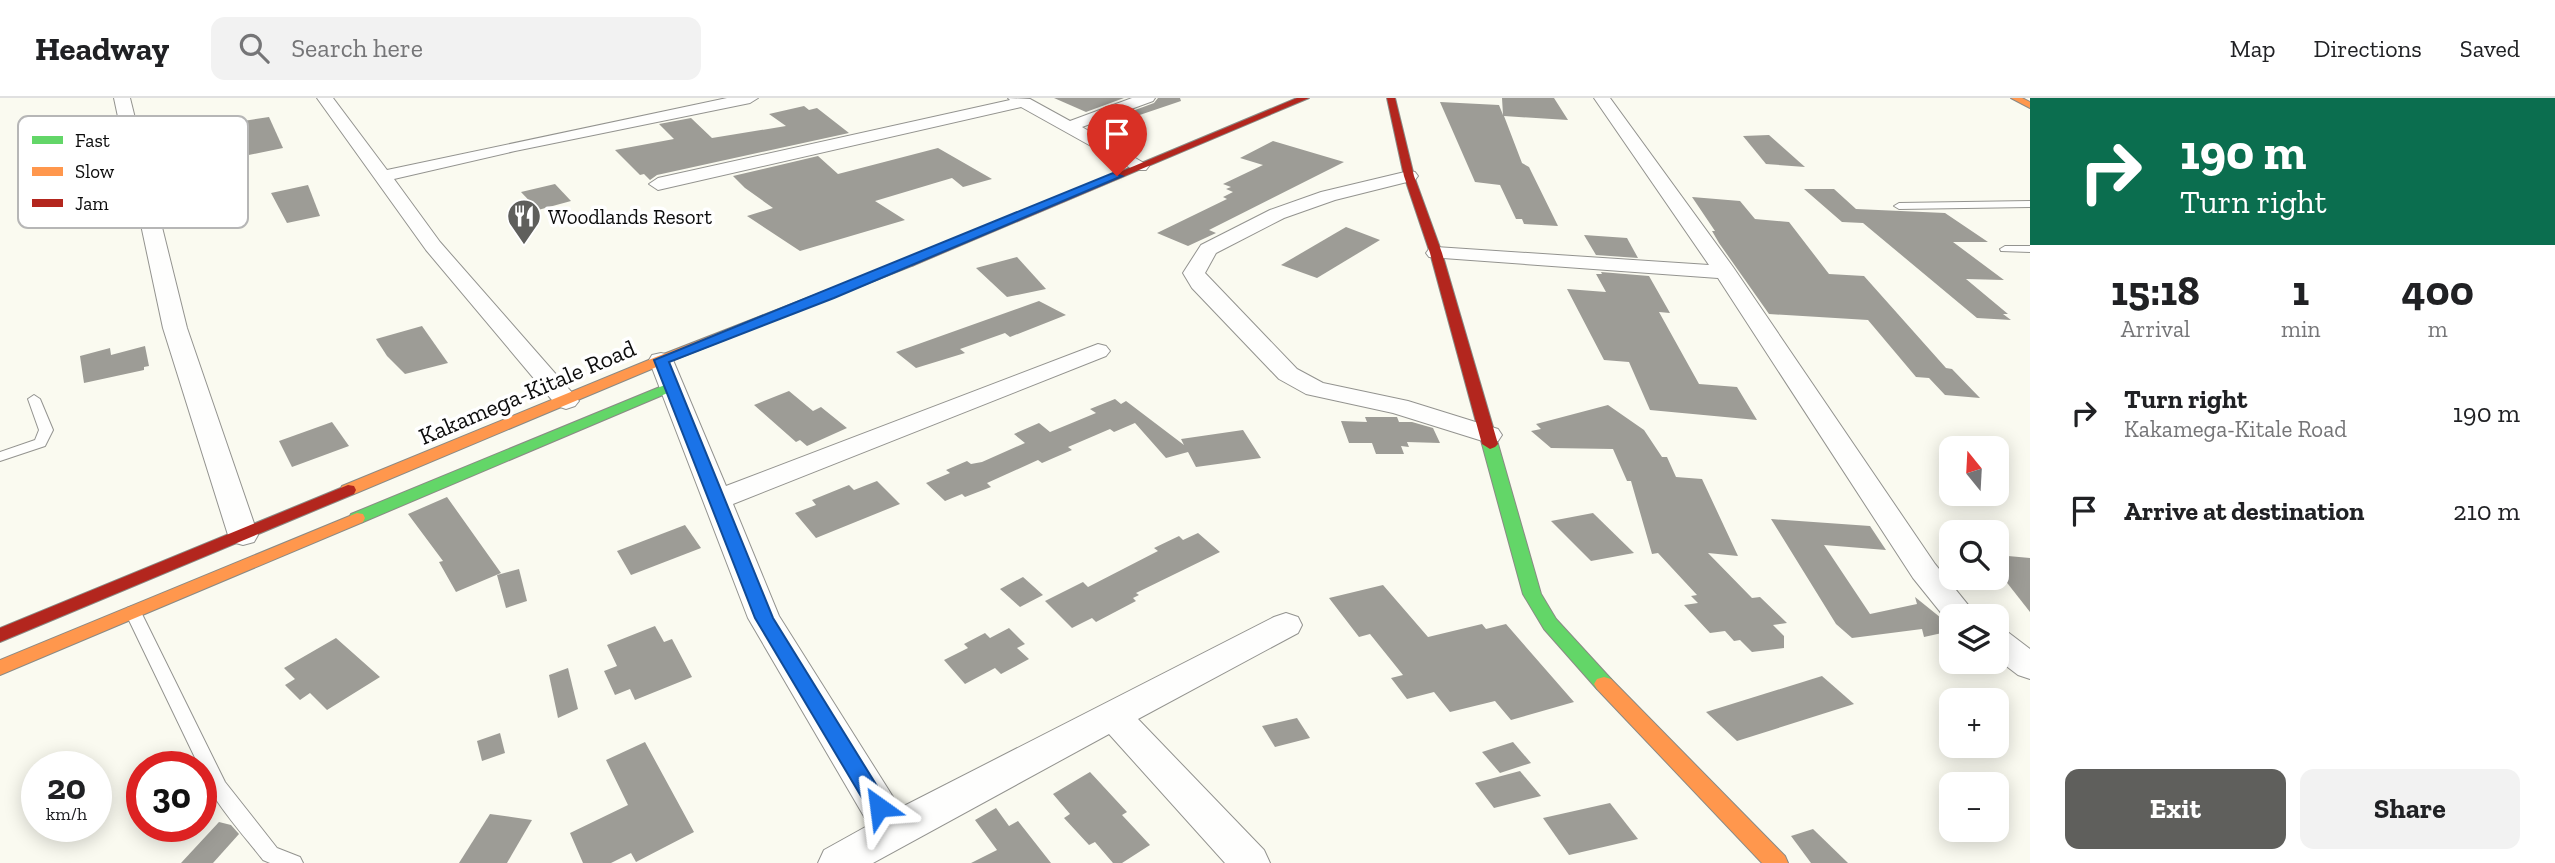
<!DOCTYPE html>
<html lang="en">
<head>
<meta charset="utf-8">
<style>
	:root { --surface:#fff; --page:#f2f2f2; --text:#202124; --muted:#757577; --line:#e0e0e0; --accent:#5f5f5c }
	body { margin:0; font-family:"Zilla Slab",serif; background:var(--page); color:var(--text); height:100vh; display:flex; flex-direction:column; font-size:26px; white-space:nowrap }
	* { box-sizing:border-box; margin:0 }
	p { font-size:23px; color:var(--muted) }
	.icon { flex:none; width:38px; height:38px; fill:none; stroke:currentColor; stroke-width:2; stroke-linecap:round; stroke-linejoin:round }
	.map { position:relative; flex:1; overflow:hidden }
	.side { display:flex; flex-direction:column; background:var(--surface); width:525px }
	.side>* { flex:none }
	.hud { background:#0b6e4f; color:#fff; overflow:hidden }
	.needle { width:46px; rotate:342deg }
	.tools { position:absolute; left:1939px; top:338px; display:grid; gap:14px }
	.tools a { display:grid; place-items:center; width:70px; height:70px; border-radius:14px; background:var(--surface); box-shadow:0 4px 18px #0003; font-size:35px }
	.speed { position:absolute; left:21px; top:653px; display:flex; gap:14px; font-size:35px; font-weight:700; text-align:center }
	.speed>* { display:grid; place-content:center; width:91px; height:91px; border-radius:50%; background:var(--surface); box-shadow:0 4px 18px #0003; line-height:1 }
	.speed small { font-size:18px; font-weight:400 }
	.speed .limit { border:10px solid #d22; background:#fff; color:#111 }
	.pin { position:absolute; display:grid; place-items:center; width:60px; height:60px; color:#fff; margin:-72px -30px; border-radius:50% 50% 50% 0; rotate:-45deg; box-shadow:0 0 7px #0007 }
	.pin .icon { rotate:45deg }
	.me { position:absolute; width:77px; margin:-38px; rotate:329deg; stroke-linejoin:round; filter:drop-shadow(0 0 5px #0008) }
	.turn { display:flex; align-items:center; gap:24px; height:147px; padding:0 35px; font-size:32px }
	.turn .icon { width:91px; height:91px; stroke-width:2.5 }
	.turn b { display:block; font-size:49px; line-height:60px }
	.eta { display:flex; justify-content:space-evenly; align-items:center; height:119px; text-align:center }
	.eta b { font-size:42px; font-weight:700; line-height:49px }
	.cta { display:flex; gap:14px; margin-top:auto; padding:14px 35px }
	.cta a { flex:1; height:80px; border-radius:14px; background:var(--accent); color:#fff; font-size:28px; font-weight:700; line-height:80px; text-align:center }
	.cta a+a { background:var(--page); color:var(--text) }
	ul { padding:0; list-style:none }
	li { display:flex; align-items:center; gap:21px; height:98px; padding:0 35px }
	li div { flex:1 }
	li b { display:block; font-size:26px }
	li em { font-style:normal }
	header { display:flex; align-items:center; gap:42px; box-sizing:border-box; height:98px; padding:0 35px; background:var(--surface); border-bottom:2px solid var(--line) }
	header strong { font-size:33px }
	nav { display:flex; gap:38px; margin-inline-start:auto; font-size:24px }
	.search { width:490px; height:63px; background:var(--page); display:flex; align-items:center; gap:18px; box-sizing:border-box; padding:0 24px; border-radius:14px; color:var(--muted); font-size:26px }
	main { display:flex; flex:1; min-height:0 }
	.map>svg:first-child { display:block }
</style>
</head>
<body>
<header>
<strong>Headway</strong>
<div class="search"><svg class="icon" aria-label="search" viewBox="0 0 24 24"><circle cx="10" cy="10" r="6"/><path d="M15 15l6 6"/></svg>Search here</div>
<nav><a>Map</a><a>Directions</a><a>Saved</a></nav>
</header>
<main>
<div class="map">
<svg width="2030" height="765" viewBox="0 0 2030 765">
	<rect width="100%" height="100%" fill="#fafaf0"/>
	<g fill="#9d9c96">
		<polygon points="1054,0 1124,0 1086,14"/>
		<polygon points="1158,0 1180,0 1181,3 1116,25 1108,22 1154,5"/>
		<polygon points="1502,0 1554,0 1568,22 1504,18 1522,65 1529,69 1558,128 1524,126 1522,121 1516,121 1500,87 1475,84 1440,4 1499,7 1503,17"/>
		<polygon points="804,8 809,12 817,10 849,35 657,77 650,82 644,76 640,77 615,52 674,41 659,26 691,20 712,40 786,28 769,16"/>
		<polygon points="269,19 283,50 239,59 234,48 231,25"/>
		<polygon points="1769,37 1805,69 1766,66 1743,38"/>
		<polygon points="1273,43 1344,64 1209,132 1216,135 1188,148 1157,135 1227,101 1223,99 1233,94 1226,91 1231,89 1223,86 1263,67 1240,60"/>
		<polygon points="938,50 992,81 963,89 952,80 875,103 905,122 800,153 747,118 773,110 745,90 733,78 818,58 838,76"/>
		<polygon points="555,86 571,103 538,112 521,94"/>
		<polygon points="308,87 320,118 287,125 271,95"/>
		<polygon points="1804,91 1834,91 1856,111 1945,115 1988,144 1953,144 2004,182 1966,181 2008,216 2003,216 2011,222 1977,220 1863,125 1842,124"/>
		<polygon points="1692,99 1740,103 1755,121 1789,124 1829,176 1864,178 1946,270 1952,271 1980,300 1945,297 1929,280 1916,279 1868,222 1769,216 1719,145 1712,133 1715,133"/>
		<polygon points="1346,129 1380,142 1317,180 1281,167"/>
		<polygon points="1584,137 1627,140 1638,160 1596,157"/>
		<polygon points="1017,159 1046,191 1007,199 976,170"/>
		<polygon points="1601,174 1649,178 1670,215 1659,214 1699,286 1737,289 1757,322 1650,312 1629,264 1604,262 1567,191 1606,194 1596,176 1602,176"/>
		<polygon points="1039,203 1066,217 1010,239 1005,235 960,251 965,255 916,270 896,254"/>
		<polygon points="422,228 448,265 405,276 387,258 376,241"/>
		<polygon points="145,248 149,268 144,269 144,272 84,285 80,258 110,250 111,257"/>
		<polygon points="789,293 813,313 821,309 847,330 807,348 800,342 796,344 754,307"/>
		<polygon points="1115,301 1121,306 1126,303 1184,347 1181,341 1243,332 1261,360 1196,369 1188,354 1166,360 1135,325 1114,334 1110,331 1068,349 1072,352 1042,365 1038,362 987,385 991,389 965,399 962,396 945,403 926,385 950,375 946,372 967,363 971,366 982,364 1025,345 1014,336 1039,325 1050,334 1096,315 1090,311"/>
		<polygon points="1608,307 1644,332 1662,359 1667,359 1676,379 1702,381 1738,458 1708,455 1752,500 1760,499 1787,525 1773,527 1784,538 1784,550 1752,554 1740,542 1734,543 1725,533 1710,535 1684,507 1698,505 1691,498 1697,497 1658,455 1652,456 1631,383 1627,383 1613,351 1551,350 1531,333 1541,331 1536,326"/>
		<polygon points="1365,319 1397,319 1399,324 1412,324 1433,330 1440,345 1407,344 1409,349 1401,348 1404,356 1376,356 1372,345 1349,345 1341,323 1367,324"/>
		<polygon points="332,324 349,348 292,369 279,343"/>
		<polygon points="877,383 900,406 816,440 795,415 816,407 812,402 849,387 854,392"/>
		<polygon points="447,399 501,475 456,494 439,464 443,463 408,416"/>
		<polygon points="1593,415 1634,455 1591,463 1551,423"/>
		<polygon points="1771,421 1870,428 1886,452 1824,447 1870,516 1917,506 1915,499 1951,528 1951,533 1924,539 1922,531 1852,540 1836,526"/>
		<polygon points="685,427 701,450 631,477 617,453"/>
		<polygon points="1198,435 1220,454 1136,495 1139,497 1133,500 1136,503 1096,524 1092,520 1072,530 1045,503 1083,484 1088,489 1158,453 1154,450 1179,438 1183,442"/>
		<polygon points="1997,457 2030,460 2030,514 1997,472"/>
		<polygon points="519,471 527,503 506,510 497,477"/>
		<polygon points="1023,479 1043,497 1020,509 1000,491"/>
		<polygon points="1383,487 1428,539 1482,526 1486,531 1506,526 1574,604 1511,622 1495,603 1450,614 1434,594 1407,601 1391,580 1403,577 1370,536 1359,539 1329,500"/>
		<polygon points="655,528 664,544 672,541 692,579 635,602 630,591 615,597 604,573 617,568 607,547"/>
		<polygon points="1009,530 1025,546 1017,550 1029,561 1001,576 995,570 965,586 944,562 968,550 964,546 985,535 990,540"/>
		<polygon points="336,540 380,579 327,612 310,595 300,602 285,587 295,581 284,570"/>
		<polygon points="568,570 578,611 558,620 549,577"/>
		<polygon points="1822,578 1854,606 1737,643 1706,614"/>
		<polygon points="1297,620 1310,640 1275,649 1262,628"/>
		<polygon points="500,635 505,655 482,663 477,643"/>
		<polygon points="645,644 694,734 636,764 631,755 611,765 583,765 570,735 628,707 606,662"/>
		<polygon points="1513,644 1531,665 1500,675 1482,654"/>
		<polygon points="1520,673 1541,698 1494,710 1475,685"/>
		<polygon points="1090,674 1127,714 1122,717 1150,747 1122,765 1113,765 1095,744 1089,747 1064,720 1070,716 1053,696"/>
		<polygon points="1610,705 1638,741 1569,757 1543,720"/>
		<polygon points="996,710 1009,728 1018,723 1051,765 971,765 997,752 975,722"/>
		<polygon points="490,716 532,722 507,765 459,765"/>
		<polygon points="219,724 231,727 239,736 213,765 181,765"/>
		<polygon points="1813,731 1848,765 1811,765 1791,738"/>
	</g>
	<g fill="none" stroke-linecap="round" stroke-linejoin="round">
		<g stroke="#93938f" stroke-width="2">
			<g id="lane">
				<polygon points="2030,103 2030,109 1899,111 1894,108 1899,105"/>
				<polygon points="2005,148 2030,148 2030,154 2001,153 2000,151"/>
				<polygon points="34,297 40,301 53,332 45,348 0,363 0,354 35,342 39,332 28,301"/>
				<path d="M133,508L139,510L141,514L225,684L277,750L300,759L303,765H270L263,762C248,742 202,692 201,668H199L125,514L127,510Z"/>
			</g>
		</g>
		<g stroke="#93938f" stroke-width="2">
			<g id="street">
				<polygon points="114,0 130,0 187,230 258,437 254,444 243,447 232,444 228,437 163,230"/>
				<polygon points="317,0 333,0 387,72 727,0 758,0 750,5 515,53 394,81 440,144 575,298 579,303 575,308 566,311 557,308 426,152"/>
				<polygon points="1008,0 1030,1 1070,23 1132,0 1155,0 1153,3 1082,29 1149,68 1146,72 1134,72 1021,9 658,92 649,86 658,80 1010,2"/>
				<polygon points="1594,0 1610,0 1733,169 1935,466 1977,518 1951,518 1950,526 1913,480 1718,180 1429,159 1426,155 1429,151 1436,149 1709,167"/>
				<polygon points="1409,73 1415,74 1418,78 1415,82 1335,102 1284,120 1216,155 1205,175 1297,271 1323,285 1408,303 1498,331 1502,337 1498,343 1489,345 1393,315 1306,296 1279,281 1192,190 1183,175 1201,147 1270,112 1321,94"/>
				<polygon points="1098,246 1106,248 1110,253 1106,258 733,406 779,518 900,710 1274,519 1286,515 1298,519 1302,527 1298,535 1138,621 1264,752 1270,765 1225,765 1109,636 873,765 818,765 824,752 869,727 748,520 649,262 652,257 661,255 670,257 673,262 726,388"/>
				<polygon points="1997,532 2009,535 2030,551 2030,581 2018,577 1997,561"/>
			</g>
		</g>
		<g stroke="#8a8a85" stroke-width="2">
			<g id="fast">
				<polygon points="672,284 679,288 677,291 363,424 357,425 349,420 351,416"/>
				<polygon points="1490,341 1498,346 1541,496 1556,521 1611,581 1614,586 1611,591 1604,593 1597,591 1544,531 1523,496 1482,346"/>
			</g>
		</g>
		<g stroke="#8a8a85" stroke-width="2">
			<g id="slow">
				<polygon points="2011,0 2022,0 2030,4 2030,10"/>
				<polygon points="910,160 916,164 914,167 666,265 354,396 342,396 340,392 342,388 656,259"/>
				<polygon points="357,415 363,416 365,420 363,424 0,577 0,562"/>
				<polygon points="1604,579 1611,581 1785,758 1788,765 1762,765 1597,591 1594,586 1597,581"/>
			</g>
		</g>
		<g stroke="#8a8a85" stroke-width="2">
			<g id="jam">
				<polygon points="1297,0 1309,0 914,167 910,168 904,164"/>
				<polygon points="1387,0 1395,0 1414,78 1442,155 1498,346 1495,349 1490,351 1482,346 1430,155 1404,78"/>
				<polygon points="348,387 354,388 356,392 354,396 0,544 0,530"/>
			</g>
		</g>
		<use href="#lane" fill="#fefefd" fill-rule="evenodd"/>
		<use href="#street" fill="#fefefd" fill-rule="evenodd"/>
		<use href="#fast" fill="#63d668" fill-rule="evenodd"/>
		<use href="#slow" fill="#ff974d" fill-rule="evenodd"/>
		<use href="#jam" fill="#b3261e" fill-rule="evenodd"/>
	</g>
	<polygon fill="#1a73e8" stroke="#114b97" stroke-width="2" points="1113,75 1122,78 834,200 669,264 773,520 890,709 886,715 879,718 871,715 755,520 654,262"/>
	<defs>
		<g id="restaurant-pin" transform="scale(1.75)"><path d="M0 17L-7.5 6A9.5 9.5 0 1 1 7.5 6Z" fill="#5f5f5c" stroke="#fff"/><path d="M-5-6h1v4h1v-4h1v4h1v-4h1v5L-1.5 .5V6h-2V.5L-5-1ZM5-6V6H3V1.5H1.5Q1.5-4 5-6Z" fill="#fff"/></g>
	</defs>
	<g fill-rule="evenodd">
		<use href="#restaurant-pin" x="524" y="118"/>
	</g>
	<g text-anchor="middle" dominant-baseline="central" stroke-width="7" stroke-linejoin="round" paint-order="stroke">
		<g font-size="21" fill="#0c0c0c" stroke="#fff" text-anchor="start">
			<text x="548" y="118">Woodlands Resort</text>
		</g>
		<g font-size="24" fill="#0c0c0c" stroke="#fff">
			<text transform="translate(527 294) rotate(-23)">Kakamega-Kitale Road</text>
		</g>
	</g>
	<rect x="18" y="18" width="230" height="112" rx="10" fill="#fff" stroke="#b6b6b6" stroke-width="2"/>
	<rect x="32" y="38" width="31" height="8" fill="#63d668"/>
	<rect x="32" y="69" width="31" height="9" fill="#ff974d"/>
	<rect x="32" y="101" width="31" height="8" fill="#b3261e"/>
	<g font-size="19" fill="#0c0c0c">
		<text x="75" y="49">Fast</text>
		<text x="75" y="80">Slow</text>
		<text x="75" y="112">Jam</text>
	</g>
</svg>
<div class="tools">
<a><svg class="needle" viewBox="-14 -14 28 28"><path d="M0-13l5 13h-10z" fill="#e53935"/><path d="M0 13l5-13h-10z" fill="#757577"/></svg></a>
<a><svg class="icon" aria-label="search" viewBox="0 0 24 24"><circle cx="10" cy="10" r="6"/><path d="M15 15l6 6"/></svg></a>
<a><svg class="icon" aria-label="layers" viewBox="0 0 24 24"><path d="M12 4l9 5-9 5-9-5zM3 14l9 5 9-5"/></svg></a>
<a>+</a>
<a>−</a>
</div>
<div class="speed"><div>20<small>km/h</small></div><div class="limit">30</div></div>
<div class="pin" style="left:1117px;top:78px;background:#d93025"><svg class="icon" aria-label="arrive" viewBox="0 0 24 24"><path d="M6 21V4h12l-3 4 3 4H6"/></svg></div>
<svg class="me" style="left:879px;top:709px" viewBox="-20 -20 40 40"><path d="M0-17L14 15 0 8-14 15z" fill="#1a73e8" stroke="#fff" stroke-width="4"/></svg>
</div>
<section class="side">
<div class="hud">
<div class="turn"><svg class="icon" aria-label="right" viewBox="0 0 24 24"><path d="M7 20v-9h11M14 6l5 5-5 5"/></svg><div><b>190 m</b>Turn right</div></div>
</div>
<div class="eta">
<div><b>15:18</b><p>Arrival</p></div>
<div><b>1</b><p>min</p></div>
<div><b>400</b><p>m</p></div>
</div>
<ul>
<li><svg class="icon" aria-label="right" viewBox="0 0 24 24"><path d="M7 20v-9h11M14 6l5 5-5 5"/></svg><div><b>Turn right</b><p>Kakamega-Kitale Road</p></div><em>190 m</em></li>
<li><svg class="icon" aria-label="arrive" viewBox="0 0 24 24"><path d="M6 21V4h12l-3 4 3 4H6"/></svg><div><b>Arrive at destination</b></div><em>210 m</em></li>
</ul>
<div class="cta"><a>Exit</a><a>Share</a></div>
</section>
</main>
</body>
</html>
